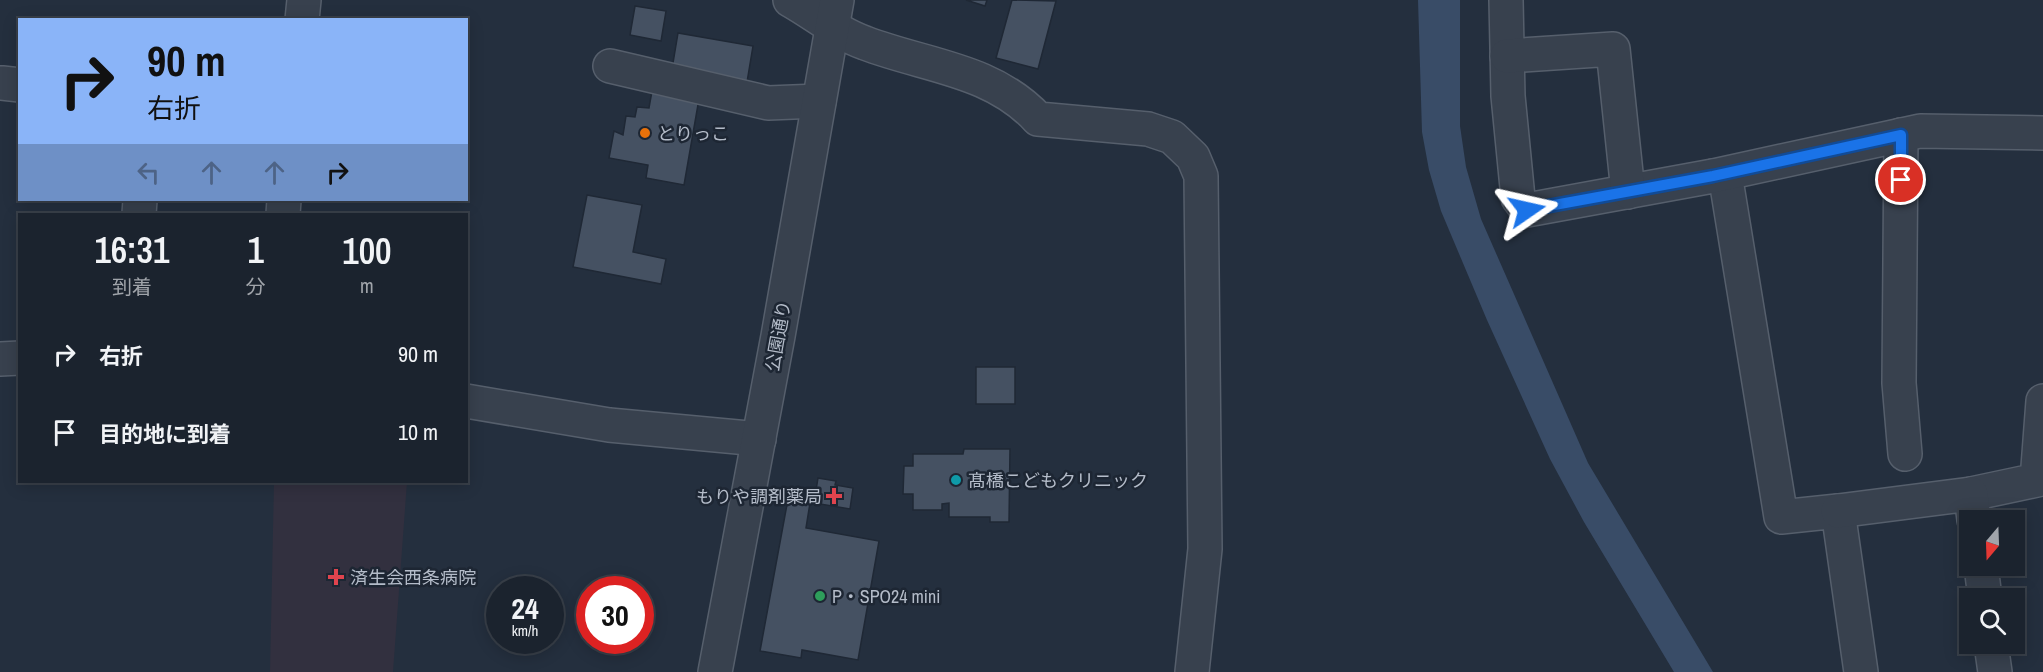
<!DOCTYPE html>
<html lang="ja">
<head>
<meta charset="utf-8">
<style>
	:root { --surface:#1b232e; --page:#282f3a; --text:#f1f3f6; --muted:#a0a4aa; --line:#39404a }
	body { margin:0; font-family:"Archivo Narrow","Noto Sans JP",sans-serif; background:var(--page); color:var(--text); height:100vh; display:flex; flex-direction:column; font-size:22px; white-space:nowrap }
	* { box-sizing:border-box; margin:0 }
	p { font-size:20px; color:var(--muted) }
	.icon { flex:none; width:33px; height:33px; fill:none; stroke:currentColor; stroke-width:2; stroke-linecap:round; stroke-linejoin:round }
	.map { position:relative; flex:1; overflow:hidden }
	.details { position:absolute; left:18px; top:213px; width:450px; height:270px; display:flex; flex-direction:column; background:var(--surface); border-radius:0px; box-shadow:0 3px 15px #0003,0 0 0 2px var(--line) }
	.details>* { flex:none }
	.banner { position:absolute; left:18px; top:18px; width:450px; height:183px; border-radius:0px; box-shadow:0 3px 15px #0003,0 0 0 2px var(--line); background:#8ab4f8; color:#111; overflow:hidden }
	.needle { width:39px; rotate:199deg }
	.controls { position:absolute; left:1959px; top:510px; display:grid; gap:12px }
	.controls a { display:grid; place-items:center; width:66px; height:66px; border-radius:0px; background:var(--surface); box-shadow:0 3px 15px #0003,0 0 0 2px var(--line); font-size:30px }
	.speed { position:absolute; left:486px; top:576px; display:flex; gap:12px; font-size:30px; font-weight:700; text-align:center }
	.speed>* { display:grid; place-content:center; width:78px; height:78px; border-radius:50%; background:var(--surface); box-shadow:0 3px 15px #0003,0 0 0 2px var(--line); line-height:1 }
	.speed small { font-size:15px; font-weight:400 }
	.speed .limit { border:9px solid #d22; background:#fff; color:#111 }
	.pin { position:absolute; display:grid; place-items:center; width:51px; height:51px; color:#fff; margin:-26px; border:3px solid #fff; border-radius:50%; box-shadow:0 2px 6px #0007 }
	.me { position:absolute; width:66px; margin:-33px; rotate:79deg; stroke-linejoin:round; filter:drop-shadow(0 0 4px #0008) }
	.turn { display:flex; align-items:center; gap:21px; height:126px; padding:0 30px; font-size:27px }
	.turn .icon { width:78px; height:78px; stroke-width:2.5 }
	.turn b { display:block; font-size:42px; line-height:51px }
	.lanes { display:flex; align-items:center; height:57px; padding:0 30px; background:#0003; justify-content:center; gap:30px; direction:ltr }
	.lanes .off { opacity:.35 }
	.eta { display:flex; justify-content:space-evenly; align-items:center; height:102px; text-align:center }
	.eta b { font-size:36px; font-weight:600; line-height:42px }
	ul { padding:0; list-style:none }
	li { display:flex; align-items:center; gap:18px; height:78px; padding:0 30px }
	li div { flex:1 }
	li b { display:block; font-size:22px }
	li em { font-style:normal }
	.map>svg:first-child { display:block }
</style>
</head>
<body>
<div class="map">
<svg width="2043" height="672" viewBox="0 0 2043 672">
	<rect width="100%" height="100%" fill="#242f3e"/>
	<polygon fill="#32303f" points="274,482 407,482 393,672 270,672"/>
	<polygon fill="#394c67" points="1418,0 1460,0 1460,126 1466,167 1481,219 1588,463 1713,672 1674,672 1584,522 1550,459 1487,320 1441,211 1429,170 1422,132"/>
	<g fill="#455162" stroke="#1f2835" stroke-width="1.5">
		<polygon points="966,0 987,0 985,6"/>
		<polygon points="1012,0 1056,1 1038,69 996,58"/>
		<polygon points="635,6 666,11 661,41 630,35"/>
		<polygon points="678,33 753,46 746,88 671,75"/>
		<polygon points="652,91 699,99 684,185 646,178 648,165 609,158 614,131 623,135 626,116 635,117 637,107 649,108"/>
		<polygon points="587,195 642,205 633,252 666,259 661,284 573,267"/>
		<rect x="976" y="367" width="39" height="37"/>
		<polygon points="964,449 1010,449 1009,522 990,522 990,517 949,517 949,503 942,504 942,510 913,510 913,494 903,494 904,466 913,466 913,454 963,454"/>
		<polygon points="818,478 836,481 835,485 853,488 850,509 814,503"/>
		<polygon points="788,499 810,503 806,528 879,541 858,660 802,650 801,658 760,651"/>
	</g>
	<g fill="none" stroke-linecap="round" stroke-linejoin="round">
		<g stroke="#565f6c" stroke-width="36">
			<g id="minor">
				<path d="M790,0C815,14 837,33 865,43C925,66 992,69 1038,119L1148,129L1172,137L1193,157L1201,176L1205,549L1192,672"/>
				<polyline points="1506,0 1508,96 1518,198 1527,210 1713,176 1726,180 1781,517 1838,511 1861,672"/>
				<polyline points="302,20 304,0"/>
				<polyline points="1507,56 1613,49 1628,192"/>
				<polyline points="610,66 768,103 819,101"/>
				<polyline points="2,83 20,85"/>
				<polyline points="1901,135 1899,383 1905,454"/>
				<polyline points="1713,176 1920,131 2043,133"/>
				<polyline points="139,214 140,200"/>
				<polyline points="283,214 284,200"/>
				<polyline points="0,359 20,358"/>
				<polyline points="466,401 609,425 759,439"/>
				<polyline points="1971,494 2037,480 2043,401"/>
				<polyline points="1838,511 1971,494 1974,520"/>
				<polyline points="1981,566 1985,598"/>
				<polyline points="1991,644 1995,672"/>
			</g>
		</g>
		<g stroke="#565f6c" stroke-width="36">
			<polyline id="tertiary" points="715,672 778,336 837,0"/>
		</g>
		<use href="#minor" stroke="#38414e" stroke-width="33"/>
		<use href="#tertiary" stroke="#38414e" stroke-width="33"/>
	</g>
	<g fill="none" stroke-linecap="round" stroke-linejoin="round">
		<g stroke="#114b97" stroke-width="15">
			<polyline id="route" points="1527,210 1713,176 1901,135 1901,180"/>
		</g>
		<use href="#route" stroke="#1a73e8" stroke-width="10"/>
	</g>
	<circle fill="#e8710a" stroke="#1d2633" stroke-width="2" cx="645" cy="133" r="6"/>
	<circle fill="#0f9aa8" stroke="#1d2633" stroke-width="2" cx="956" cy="480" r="6"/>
	<g fill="#e0444e" stroke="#1d2633" stroke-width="2">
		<path d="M831 487h6v6h6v6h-6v6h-6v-6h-6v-6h6z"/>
		<path d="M333 568h6v6h6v6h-6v6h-6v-6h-6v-6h6z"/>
	</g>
	<circle fill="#2e9e5b" stroke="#1d2633" stroke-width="2" cx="820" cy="596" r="6"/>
	<g text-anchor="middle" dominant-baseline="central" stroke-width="5" stroke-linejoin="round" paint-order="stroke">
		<g font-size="18" fill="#b4bcc9" stroke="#1d2633" text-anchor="start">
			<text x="657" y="133">とりっこ</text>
			<text x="968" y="480">髙橋こどもクリニック</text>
			<text x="822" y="496" text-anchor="end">もりや調剤薬局</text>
			<text x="350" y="577">済生会西条病院</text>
			<text x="832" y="596">P・SPO24 mini</text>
		</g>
		<g font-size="18" fill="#b4bcc9" stroke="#1d2633">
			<text transform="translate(778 336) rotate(-80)">公園通り</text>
		</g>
	</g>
</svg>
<div class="controls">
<a><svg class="needle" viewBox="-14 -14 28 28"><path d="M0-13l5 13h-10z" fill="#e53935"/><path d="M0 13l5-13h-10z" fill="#a0a4aa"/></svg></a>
<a><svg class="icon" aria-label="search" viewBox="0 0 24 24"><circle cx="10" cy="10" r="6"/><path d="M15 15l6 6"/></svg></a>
</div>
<div class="speed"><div>24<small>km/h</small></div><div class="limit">30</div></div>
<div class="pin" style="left:1901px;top:180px;background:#d93025"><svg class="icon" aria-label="arrive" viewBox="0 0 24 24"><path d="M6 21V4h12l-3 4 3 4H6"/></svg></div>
<svg class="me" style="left:1527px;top:210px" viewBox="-20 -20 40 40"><path d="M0-17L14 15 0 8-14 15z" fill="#1a73e8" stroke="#fff" stroke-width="4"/></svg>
<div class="banner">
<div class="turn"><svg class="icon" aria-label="right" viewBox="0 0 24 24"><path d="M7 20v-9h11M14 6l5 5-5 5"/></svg><div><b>90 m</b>右折</div></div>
<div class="lanes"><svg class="icon off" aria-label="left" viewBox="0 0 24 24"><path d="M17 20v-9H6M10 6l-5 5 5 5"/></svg><svg class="icon off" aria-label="ahead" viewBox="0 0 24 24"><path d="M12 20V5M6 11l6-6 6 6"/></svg><svg class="icon off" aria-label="ahead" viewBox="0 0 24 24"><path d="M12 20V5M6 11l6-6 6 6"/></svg><svg class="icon" aria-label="right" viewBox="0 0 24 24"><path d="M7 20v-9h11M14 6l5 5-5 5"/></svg></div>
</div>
<section class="details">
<div class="eta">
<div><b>16:31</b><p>到着</p></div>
<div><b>1</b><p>分</p></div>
<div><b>100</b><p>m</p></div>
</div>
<ul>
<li><svg class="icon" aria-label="right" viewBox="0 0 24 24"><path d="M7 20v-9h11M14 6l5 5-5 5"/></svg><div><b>右折</b></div><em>90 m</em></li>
<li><svg class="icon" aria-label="arrive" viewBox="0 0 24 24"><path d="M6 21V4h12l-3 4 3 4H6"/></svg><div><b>目的地に到着</b></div><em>10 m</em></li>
</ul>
</section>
</div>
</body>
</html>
